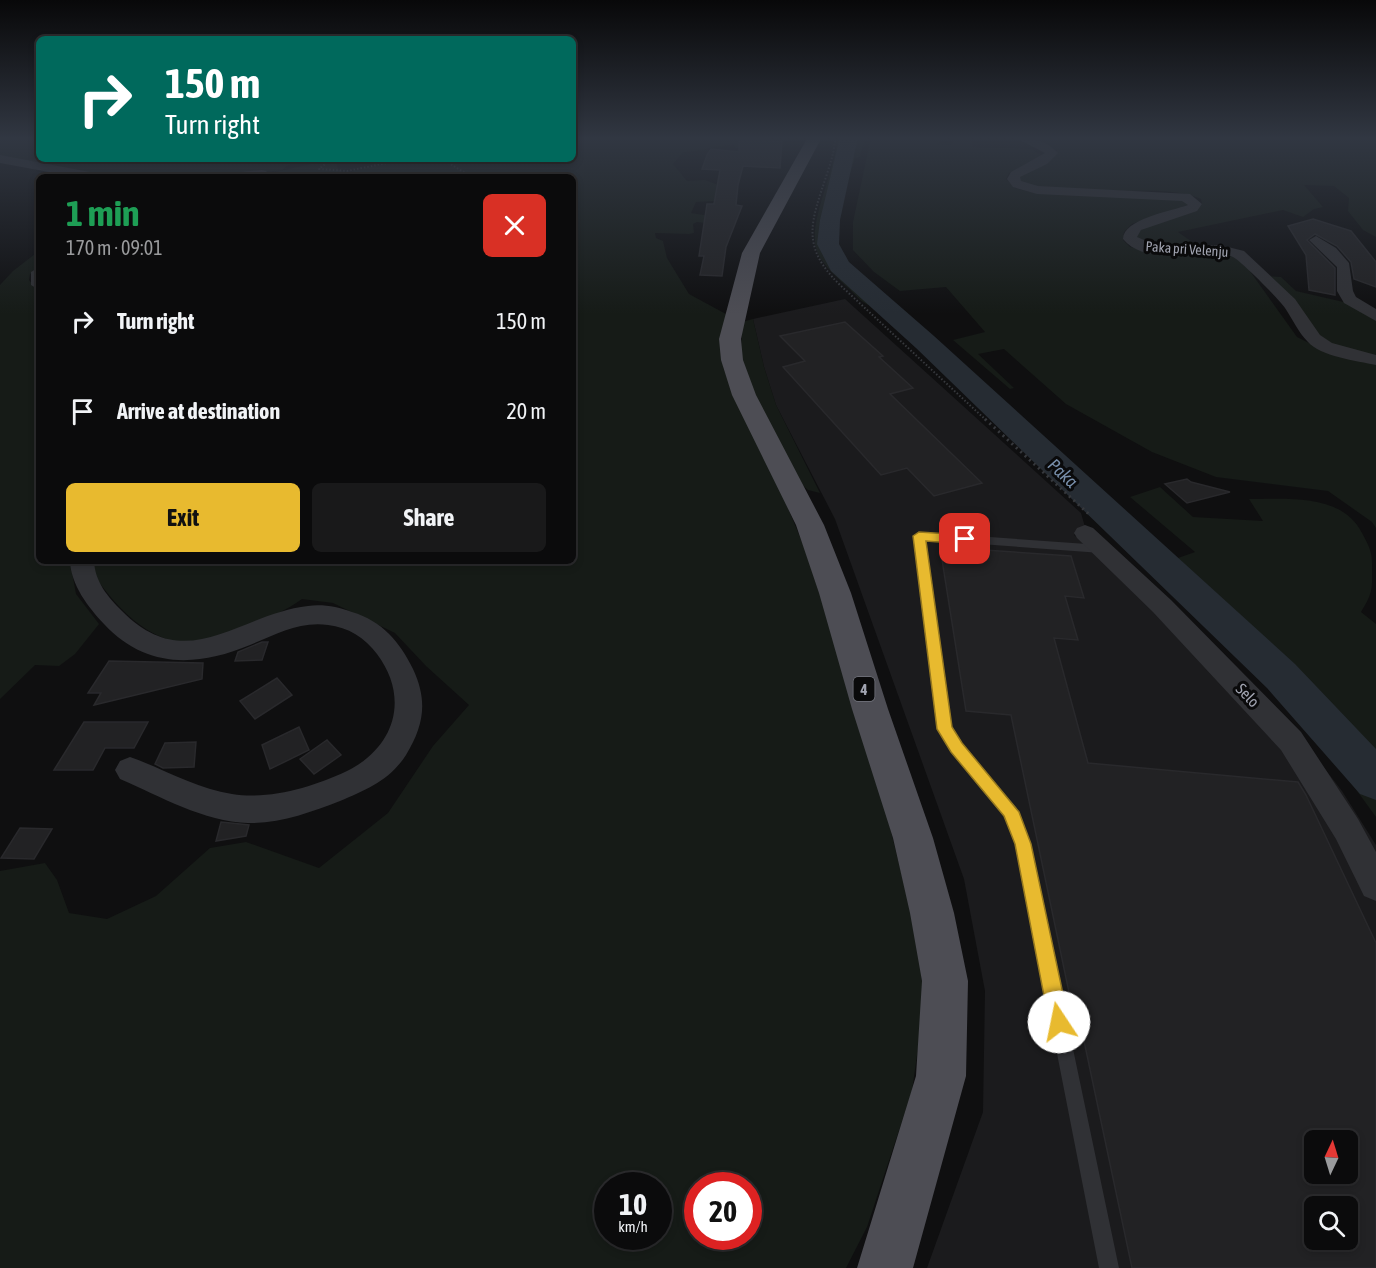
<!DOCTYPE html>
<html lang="en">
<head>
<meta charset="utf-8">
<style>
	:root { --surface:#0b0b0c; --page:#19191a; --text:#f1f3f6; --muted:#9a9b9d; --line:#2b2b2d; --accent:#e8ba2f }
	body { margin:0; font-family:"Asap Condensed",sans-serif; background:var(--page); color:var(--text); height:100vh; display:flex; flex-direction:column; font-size:22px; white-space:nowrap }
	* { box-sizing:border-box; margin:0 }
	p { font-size:20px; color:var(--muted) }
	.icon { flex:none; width:33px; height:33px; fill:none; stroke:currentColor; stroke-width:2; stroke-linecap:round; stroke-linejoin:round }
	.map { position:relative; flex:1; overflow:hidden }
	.side { position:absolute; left:36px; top:174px; width:540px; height:390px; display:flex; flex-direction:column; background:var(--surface); border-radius:9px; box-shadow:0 3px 9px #0003,0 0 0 2px var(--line) }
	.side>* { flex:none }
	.guide { position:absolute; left:36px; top:36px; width:540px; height:126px; border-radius:9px; box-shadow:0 3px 9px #0003,0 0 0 2px var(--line); background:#00695c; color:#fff; overflow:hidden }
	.needle { width:39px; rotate:4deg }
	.controls { position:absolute; left:1304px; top:1130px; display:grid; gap:12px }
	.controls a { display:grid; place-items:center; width:54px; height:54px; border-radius:9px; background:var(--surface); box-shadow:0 3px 9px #0003,0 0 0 2px var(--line); font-size:30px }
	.speed { position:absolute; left:594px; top:1172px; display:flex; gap:12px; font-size:30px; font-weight:700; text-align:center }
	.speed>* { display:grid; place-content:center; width:78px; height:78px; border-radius:50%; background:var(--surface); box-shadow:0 3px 9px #0003,0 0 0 2px var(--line); line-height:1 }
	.speed small { font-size:15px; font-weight:400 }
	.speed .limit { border:9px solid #d22; background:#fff; color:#111 }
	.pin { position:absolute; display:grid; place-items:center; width:51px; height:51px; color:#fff; margin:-26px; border-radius:12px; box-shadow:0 3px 9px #0006 }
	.me { position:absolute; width:66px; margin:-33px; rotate:349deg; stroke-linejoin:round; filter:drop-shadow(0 0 4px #0008) }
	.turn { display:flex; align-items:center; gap:21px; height:126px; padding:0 30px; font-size:27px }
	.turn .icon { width:78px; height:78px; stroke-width:2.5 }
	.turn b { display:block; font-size:42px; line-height:51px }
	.round { display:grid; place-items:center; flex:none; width:63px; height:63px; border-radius:9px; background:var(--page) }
	.head { display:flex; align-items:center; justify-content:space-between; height:102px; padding:0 30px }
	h1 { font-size:36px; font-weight:700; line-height:45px; color:#1e9e55 }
	.action { display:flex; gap:12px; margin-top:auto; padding:12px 30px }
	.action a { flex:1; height:69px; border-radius:9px; background:var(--accent); color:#111; font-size:24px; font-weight:700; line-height:69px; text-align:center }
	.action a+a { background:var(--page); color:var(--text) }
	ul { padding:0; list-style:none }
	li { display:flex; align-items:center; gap:18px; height:90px; padding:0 30px }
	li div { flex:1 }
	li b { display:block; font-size:22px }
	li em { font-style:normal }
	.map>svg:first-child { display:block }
</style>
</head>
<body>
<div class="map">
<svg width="1376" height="1268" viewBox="0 0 1376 1268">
	<rect width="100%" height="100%" fill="#0f0f10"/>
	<path fill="#1b1b1d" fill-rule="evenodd" d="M845,299L1081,513L1085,527L1074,535L1166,604L1288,721L1342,791L1376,845V1268H927L983,1112L985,991L964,879L835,519L776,405L764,367L753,319ZM1314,1140H1347V1173H1314ZM1314,1206H1347V1239H1314Z"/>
	<g fill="#161b17" fill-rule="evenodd">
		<polygon points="0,137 39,137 39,159 300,159 285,167 283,170 215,177 109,177 0,158"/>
		<path d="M573,137H735V141H740L741,148H735L734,145C715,145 701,152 683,152L673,164L687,181L705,180L718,185L715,201L696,202L691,213L717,217L713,224L697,222L693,224L694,233L689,234L655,233L656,238L663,241L667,258L689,294L726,314L721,355L724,370L769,463L813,568L890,827L919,946L924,1005L912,1091L867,1227L846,1268H0V871L45,863L57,880L69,913L107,919L156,896L210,848L246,842L319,868L388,813L433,746L469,705L426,666L395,633L333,603L302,599C282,613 263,621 240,630C229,634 214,643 201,644C148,646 116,607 88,567L89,561H573V177H267L266,174L335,159L338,169L345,173L404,159H573ZM608,1185H658V1236H608ZM698,1185H748V1236H698Z"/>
		<path d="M846,137C838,164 814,228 826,253C836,274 859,292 876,307C863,306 856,295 847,287C837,277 822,265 817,251C806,224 837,169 837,138Z"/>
		<polygon points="853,137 865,137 860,157 855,158 850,174 844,175"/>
		<polygon points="871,137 944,137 937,144 951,145 955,139 947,137 970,137 973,147 1031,149 1045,157 1009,173 1006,179 1015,188 1030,192 1176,196 1193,202 1185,207 1132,224 1124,232 1123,240 1130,247 1163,254 1207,250 1239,256 1297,337 1333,355 1376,364 1376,528 1372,522 1328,491 1216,477 1152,452 1066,404 1004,349 978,354 1014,388 1010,389 953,340 985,332 946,287 900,291 874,272 853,250 853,222"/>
		<path d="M1024,137H1376V237L1363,230L1348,211L1349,198L1334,186L1304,185L1323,207L1314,209L1303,217L1283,210L1178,232L1198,246L1176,248L1144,245L1134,234L1150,225L1196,209L1202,204L1201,199C1177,189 1149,191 1123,191C1089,190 1056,189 1021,184L1018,177L1053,158L1057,150Z"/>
		<polygon points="39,251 39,268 30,274 29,280 39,293 39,561 70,561 76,594 99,624 75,654 59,666 35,665 0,699 0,285 13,271"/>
		<polygon points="1266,276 1281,277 1296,291 1348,303 1376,320 1376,358 1328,345"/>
		<polygon points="753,319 764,367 776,405 820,493 808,490 801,484 763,415 741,360 742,322"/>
		<path d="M1160,487L1193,517L1263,521L1249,499C1287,499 1342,493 1362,533C1368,544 1372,551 1372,563C1372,588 1374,591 1361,612L1376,624V761L1178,558L1195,552L1130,497Z"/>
		<polygon points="1329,734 1376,793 1376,817 1334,759 1313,736"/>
	</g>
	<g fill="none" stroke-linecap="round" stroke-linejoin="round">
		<polygon fill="#262c33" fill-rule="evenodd" points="840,137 858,137 840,220 839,244 849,262 934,336 1295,664 1376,749 1376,800 1360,794 1267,688 916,348 831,271 817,244 820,220"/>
	</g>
	<g fill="#222224" stroke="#29292c" stroke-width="1.5" fill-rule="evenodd">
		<polygon points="739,137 770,137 771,141 782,141 780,168 743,166 738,185 736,205 742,206 726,247 722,276 700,275 704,256 699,256 707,204 714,204 720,170 702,169 707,155 711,149 739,152"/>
		<polygon points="1313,219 1351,231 1376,262 1376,287 1354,279 1351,262 1337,246 1315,234 1307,240 1335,268 1335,295 1309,290 1306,255 1288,226"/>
		<polygon points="845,322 883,356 879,357 913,388 890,394 982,483 934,496 907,468 881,475 783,367 805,361 780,336"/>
		<polygon points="1187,479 1191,482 1230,492 1187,503 1165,484"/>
		<path d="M940,547L1071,556L1084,598L1065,596L1078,640L1054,638L1088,763L1298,782L1306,795L1376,943V1268H1132L1080,1022L1075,1021L1011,715L966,711ZM1314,1140H1347V1173H1314ZM1314,1206H1347V1239H1314Z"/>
		<polygon points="262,642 268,642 262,660 235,661 238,652"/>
		<polygon points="109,661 203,663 202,679 94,705 101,693 88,693"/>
		<polygon points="277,678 292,695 255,719 240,701"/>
		<polygon points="84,722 148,722 134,748 105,748 93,770 54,770"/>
		<polygon points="299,727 309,750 270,769 262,745"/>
		<polygon points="327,740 341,755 314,774 300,759"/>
		<polygon points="196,742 194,767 163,768 155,764 165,743"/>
		<polygon points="221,822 249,825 246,836 216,841"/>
		<polygon points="20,828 52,829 34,859 1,858"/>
	</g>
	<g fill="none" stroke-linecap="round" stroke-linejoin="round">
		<g stroke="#36383c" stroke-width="2" stroke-dasharray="1.5 2" stroke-linecap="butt">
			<path d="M835,137C835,150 831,161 827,174C811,222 800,246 840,285L987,421"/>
			<polyline points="442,159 472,177"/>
			<polyline points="330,160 319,169 347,171 407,159"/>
		</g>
		<polyline stroke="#36383c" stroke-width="3" stroke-dasharray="2 4" stroke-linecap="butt" points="985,419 1091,516"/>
		<polygon fill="#303135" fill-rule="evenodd" points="919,532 1101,545 1106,549 1101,553 925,540 950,728 961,743 1016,807 1030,844 1119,1268 1099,1268 1016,844 1005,816 951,751 937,729 914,536"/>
		<g fill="#303135" fill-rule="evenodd">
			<path d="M1014,137C1031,137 1046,140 1058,153L1047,164L1020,177L1021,181L1038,186L1190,194L1202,204L1197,211L1141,230L1137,237L1158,246L1220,245L1244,251L1295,299L1320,335L1332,343L1376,355V365C1357,361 1320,356 1308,342C1298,332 1292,318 1285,308C1278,298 1241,261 1233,257C1201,242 1149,270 1123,239C1123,219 1172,211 1188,205L1182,201L1037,194L1013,187L1007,179L1011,172L1045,153Z"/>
			<polygon points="0,155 95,173 101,177 76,177 0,163"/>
			<polygon points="262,170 266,171 268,174 266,177 224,177 230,173"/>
			<polygon points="1316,236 1336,248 1349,263 1353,291 1356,297 1376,309 1376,321 1344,303 1337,291 1337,267 1309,240"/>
			<polygon points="39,267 39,290 31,285 31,272"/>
			<polygon points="1085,525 1093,528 1171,600 1301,732 1358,819 1376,852 1376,901 1364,896 1336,839 1281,750 1153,612 1077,538 1074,533 1077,528"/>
			<path d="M70,561H94C95,582 108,597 122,611C187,677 238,614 308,606C323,604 338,607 352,612C382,621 400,642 413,669C428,701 424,725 406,755C390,780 366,790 340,801C311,812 280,824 248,823C204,822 160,796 120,779L115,770L120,761L130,757C164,769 197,789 232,794C270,800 313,787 347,771C395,747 410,698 377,654C365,638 348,627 328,625C299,621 275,635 250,645C197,667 146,669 104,624C88,607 71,585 70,561Z"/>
		</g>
		<polygon fill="#4d4d54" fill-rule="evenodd" points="808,137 822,137 760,253 741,339 743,360 756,395 824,525 851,593 888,709 933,838 954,913 968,981 966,1076 913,1268 857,1268 916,1076 922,981 910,913 893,838 852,709 819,593 796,525 732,395 721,360 719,339 742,253"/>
	</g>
	<linearGradient id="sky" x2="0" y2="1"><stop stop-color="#080809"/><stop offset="0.44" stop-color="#313742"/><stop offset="1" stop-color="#313742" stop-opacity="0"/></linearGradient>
	<rect width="1376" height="314" fill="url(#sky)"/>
	<polygon fill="#e8ba2f" stroke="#97791f" stroke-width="1.5" points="919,532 965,535 971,539 965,544 926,541 952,727 962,743 1019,812 1031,844 1069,1022 1066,1029 1059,1032 1052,1029 1049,1022 1015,844 1004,816 951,752 937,729 913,536"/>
	<g text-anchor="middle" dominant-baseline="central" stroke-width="6" stroke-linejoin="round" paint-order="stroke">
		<g font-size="14" fill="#a1a4b1" stroke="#0a0a0b">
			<text transform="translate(1187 249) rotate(4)">Paka pri Velenju</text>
		</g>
		<rect fill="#0a0a0b" stroke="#74767f" stroke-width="1.5" x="853.5" y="677" width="21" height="24" rx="4.5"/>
		<g font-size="15" font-weight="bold" fill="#a1a4b1">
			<text x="864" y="689">4</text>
		</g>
		<g font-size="16" fill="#a1a4b1" stroke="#0a0a0b">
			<text transform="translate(1248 695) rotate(46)">Selo</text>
		</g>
		<g font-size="18" font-style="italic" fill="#788fab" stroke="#0a0a0b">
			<text transform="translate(1063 473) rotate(43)">Paka</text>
		</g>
	</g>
</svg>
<div class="controls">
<a><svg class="needle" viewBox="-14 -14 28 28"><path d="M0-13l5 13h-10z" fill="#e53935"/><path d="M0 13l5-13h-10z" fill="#9a9b9d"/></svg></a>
<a><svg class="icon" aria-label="search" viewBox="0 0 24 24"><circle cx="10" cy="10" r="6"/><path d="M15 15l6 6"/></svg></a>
</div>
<div class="speed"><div>10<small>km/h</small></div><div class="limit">20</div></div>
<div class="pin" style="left:965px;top:539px;background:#d93025"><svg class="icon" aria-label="arrive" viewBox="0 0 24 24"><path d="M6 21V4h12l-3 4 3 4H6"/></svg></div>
<svg class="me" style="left:1059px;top:1022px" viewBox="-20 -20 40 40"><circle r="19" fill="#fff"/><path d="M0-13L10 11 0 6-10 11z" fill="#e8ba2f"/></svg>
<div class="guide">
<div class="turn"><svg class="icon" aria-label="right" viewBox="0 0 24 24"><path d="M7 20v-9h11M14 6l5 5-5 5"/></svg><div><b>150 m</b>Turn right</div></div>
</div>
<section class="side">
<div class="head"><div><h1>1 min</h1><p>170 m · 09:01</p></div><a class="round" style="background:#d93025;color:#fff"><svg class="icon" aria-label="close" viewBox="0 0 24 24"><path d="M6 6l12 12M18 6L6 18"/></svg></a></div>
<ul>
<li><svg class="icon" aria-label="right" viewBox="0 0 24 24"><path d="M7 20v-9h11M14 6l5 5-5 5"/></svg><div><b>Turn right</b></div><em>150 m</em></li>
<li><svg class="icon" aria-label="arrive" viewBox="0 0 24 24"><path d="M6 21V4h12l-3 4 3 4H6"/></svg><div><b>Arrive at destination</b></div><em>20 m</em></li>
</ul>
<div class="action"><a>Exit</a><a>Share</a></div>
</section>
</div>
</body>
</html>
